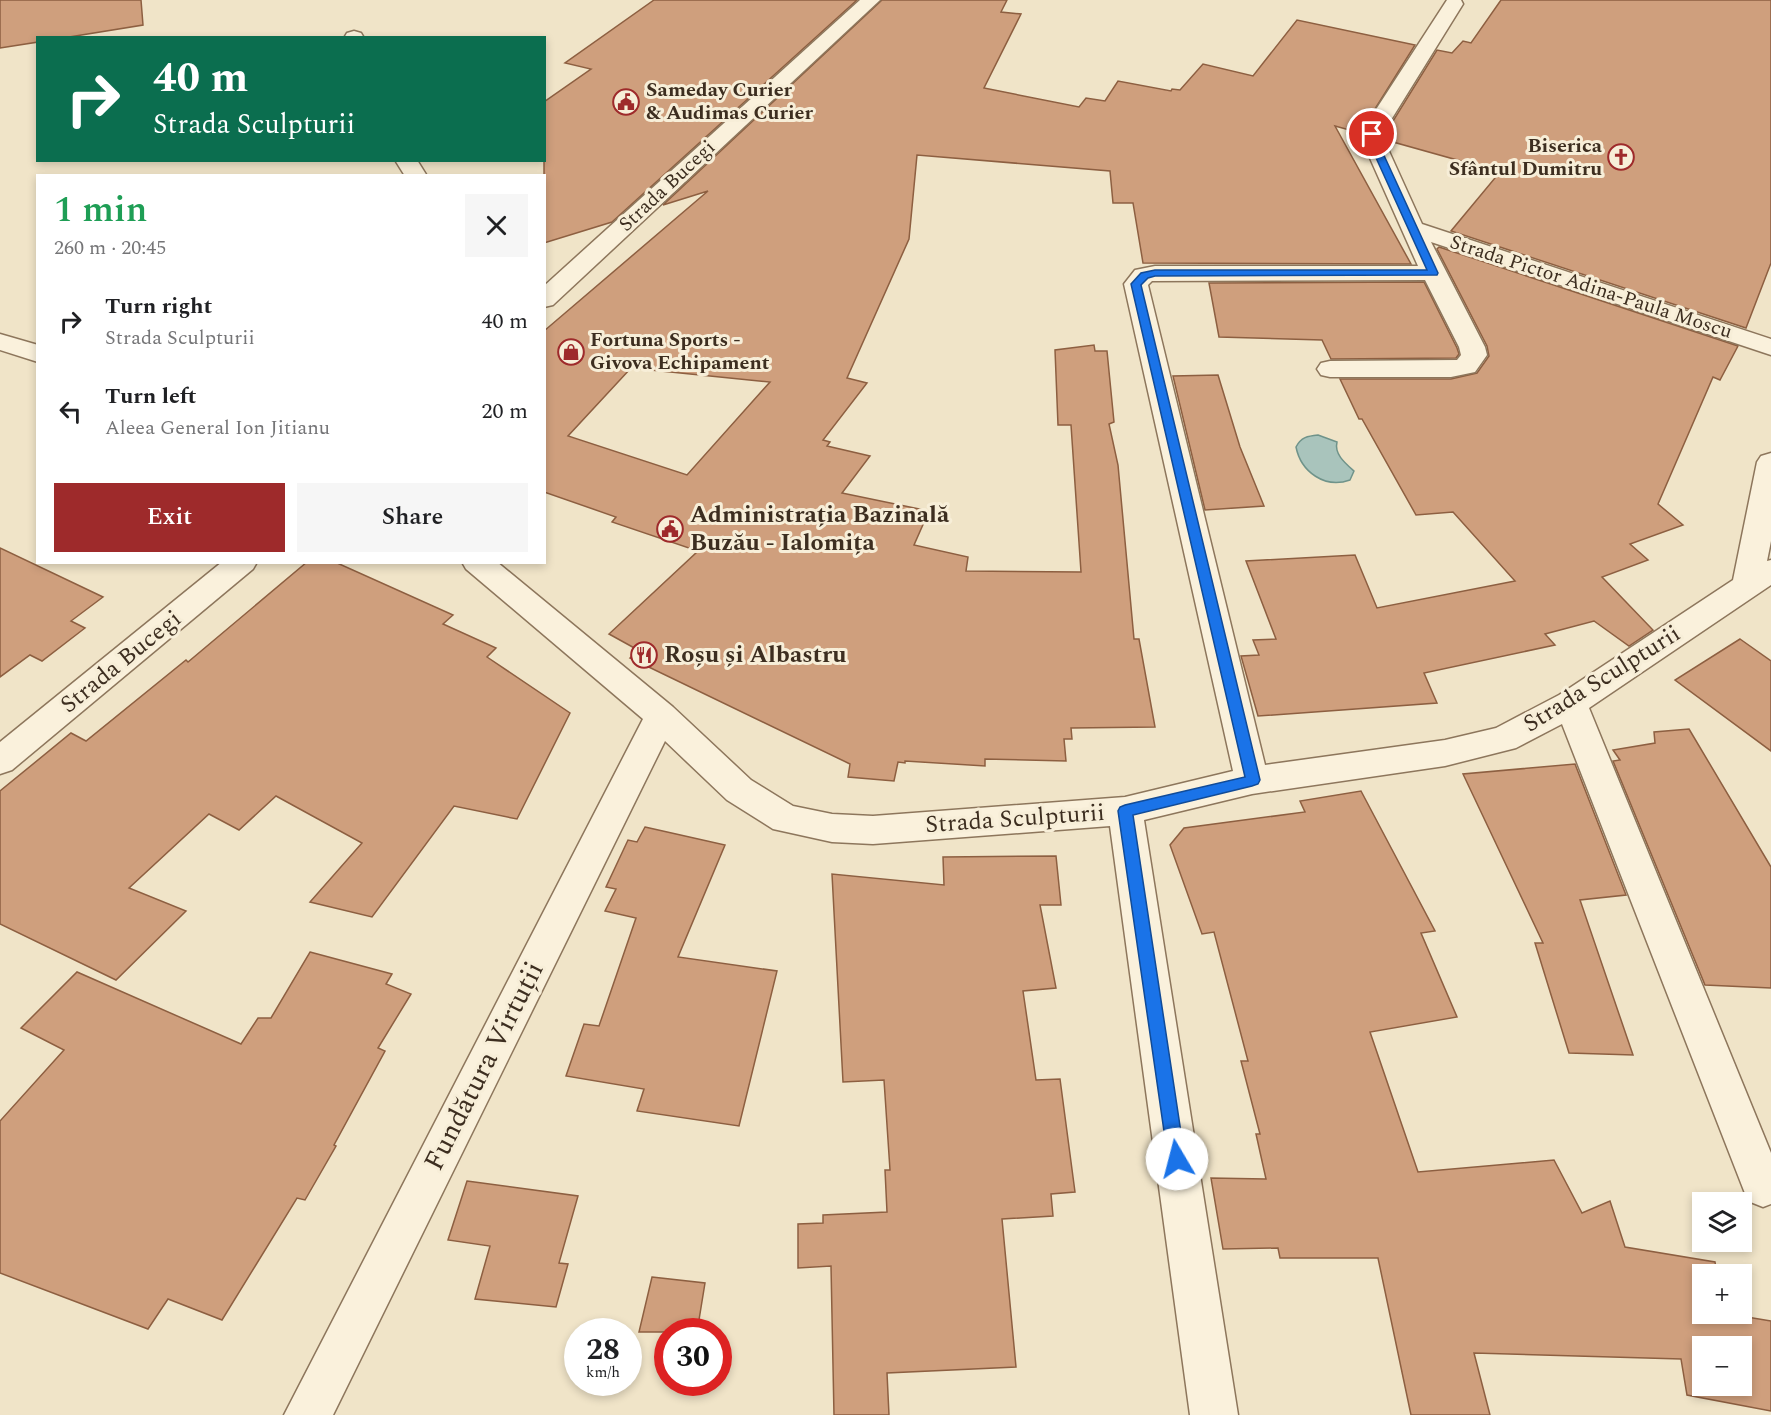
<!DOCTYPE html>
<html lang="en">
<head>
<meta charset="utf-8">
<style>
	:root { --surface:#fff; --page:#f6f6f6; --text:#202124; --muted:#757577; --accent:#9e2a2b }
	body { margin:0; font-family:Spectral,serif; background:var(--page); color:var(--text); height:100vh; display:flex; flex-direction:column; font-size:22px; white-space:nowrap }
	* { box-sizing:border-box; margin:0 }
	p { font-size:20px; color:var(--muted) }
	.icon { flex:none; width:33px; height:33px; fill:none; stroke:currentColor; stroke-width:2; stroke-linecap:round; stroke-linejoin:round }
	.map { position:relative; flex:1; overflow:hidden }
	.side { position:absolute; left:36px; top:174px; width:510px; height:390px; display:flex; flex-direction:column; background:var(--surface); border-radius:0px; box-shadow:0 3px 9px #0003 }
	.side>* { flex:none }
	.banner { position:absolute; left:36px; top:36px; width:510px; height:126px; border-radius:0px; box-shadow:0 3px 9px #0003; background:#0b6e4f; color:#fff; overflow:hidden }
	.tools { position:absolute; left:1692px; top:1192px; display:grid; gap:12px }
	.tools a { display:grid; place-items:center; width:60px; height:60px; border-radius:0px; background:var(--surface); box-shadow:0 3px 9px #0003; font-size:30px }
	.speed { position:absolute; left:564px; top:1318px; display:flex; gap:12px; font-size:30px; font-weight:700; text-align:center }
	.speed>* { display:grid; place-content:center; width:78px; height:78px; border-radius:50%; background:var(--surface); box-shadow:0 3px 9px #0003; line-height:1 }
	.speed small { font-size:15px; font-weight:400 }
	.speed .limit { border:9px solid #d22; background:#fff; color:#111 }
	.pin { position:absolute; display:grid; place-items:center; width:51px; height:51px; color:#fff; margin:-26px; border:3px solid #fff; border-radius:50%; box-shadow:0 2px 6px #0007 }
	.me { position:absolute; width:66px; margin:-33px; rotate:352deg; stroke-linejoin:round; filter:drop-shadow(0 0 4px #0008) }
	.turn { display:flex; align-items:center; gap:21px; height:126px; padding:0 18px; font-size:27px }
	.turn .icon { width:78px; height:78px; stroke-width:2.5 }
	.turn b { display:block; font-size:42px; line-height:51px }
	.round { display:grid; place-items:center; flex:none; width:63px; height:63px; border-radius:0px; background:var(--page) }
	.overview { display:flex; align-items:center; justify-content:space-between; height:102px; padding:0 18px }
	h1 { font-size:36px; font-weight:600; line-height:45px; color:#1e9e55 }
	.primary-button { display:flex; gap:12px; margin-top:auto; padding:12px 18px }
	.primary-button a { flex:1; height:69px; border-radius:0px; background:var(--accent); color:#fff; font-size:24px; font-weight:600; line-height:69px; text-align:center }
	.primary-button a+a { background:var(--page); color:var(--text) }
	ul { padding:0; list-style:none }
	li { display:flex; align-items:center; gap:18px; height:90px; padding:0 18px }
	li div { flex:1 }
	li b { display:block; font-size:22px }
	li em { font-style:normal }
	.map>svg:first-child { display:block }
</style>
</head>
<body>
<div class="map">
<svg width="1771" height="1415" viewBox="0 0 1771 1415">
	<rect width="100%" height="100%" fill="#f0e4c8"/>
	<path fill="#a9c4bc" stroke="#6f938a" stroke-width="1.5" d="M1318,435L1337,442C1334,454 1345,463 1354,471L1350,480C1325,489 1301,472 1296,447C1301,437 1308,436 1318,435Z"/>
	<g fill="#cf9f7d" stroke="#8d5f41" stroke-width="1.5" fill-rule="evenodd">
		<polygon points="0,0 141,0 143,25 63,38 38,38 38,42 0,48"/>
		<polygon points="654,0 857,0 612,222 544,243 544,102 591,69 565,63"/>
		<path d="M882,0H1007L1001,12L1021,14L984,88L1079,107L1086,98L1105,101L1118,81L1171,91L1172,89L1180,90L1203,64L1253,76L1297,20L1415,45L1360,133L1335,126L1411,264L1143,263L1133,203H1113L1110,171L917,155L909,239L847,378L867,383L823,440L830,442L827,446L870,456L842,493L929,511L914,545L968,557L966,571L1081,572L1071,425H1058L1055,350L1094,345L1095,351H1107L1114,422L1109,424L1118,465L1134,639H1139L1155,727L1071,728L1072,739H1064L1066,761L985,759V766L905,761V763L898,762L894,781L848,777L850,764L630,658L638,650L609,634L698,551L612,522L616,517L544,492V331L708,191L663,205ZM631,368L770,382L687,475L568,436Z"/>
		<polygon points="1501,0 1771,0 1771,263 1746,328 1451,231 1500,172 1386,140 1385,138 1388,129 1437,50 1452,53 1463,41 1471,43"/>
		<polygon points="1439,247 1738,346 1720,380 1713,377 1658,504 1683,525 1630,544 1648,560 1602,577 1653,630 1629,646 1594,621 1545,634 1555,645 1424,673 1437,703 1258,716 1241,656 1259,655 1253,640 1276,639 1246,561 1355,555 1377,608 1515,581 1453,512 1416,515 1362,419 1359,419 1340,379 1451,379 1477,373 1489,356 1487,346 1437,249"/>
		<polygon points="1424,282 1457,348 1459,354 1456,358 1331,359 1322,340 1219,337 1209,283"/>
		<polygon points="1218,375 1240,447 1264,506 1205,510 1173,376"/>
		<polygon points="0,548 103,597 71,621 85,628 42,661 30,655 0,677"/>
		<polygon points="307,562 335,562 453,615 443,624 496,648 487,657 570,713 517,819 454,806 372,917 310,902 362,843 276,796 239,830 209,814 129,888 186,911 116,980 0,924 0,791 71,733 86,741 186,660 188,662"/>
		<polygon points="1740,639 1771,661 1771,751 1675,680"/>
		<polygon points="1689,729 1771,867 1771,988 1705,985 1613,761 1620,760 1613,750 1655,743 1654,732"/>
		<polygon points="1575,764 1626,895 1580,900 1633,1055 1569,1053 1535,943 1543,943 1463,774"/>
		<path d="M1361,791L1435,931L1421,933L1457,1017L1370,1032L1418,1172L1554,1160L1582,1213L1610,1201L1625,1247L1715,1262L1717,1275H1702V1314H1729L1771,1321V1411L1687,1395L1681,1359L1474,1353L1490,1415H1411L1378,1258H1280L1278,1248L1223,1249L1211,1178L1266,1179L1256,1134H1260L1241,1061H1248L1214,932L1202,934L1170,845L1184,828L1305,812L1300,801ZM1702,1347H1742V1386H1702Z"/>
		<polygon points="645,827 725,845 678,957 777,971 739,1126 637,1111 644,1089 566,1076 584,1024 599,1026 636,918 605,911 616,889 606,887 628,840 637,842"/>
		<polygon points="1056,856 1061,905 1040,905 1056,988 1023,991 1036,1080 1060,1079 1075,1192 1051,1194 1053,1216 1002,1219 1016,1367 887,1373 889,1415 834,1415 831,1266 798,1268 798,1224 823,1223 823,1215 887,1212 885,1170 890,1170 884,1080 843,1082 832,874 944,885 943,857"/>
		<polygon points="310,952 392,974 386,984 411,994 378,1048 385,1051 334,1145 336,1146 305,1200 297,1198 222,1320 168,1299 148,1329 0,1273 0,1121 64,1050 21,1028 77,972 241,1044 258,1018 271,1018"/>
		<polygon points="467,1181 578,1196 559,1263 568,1264 556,1307 475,1299 490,1246 448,1240"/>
		<polygon points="652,1277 705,1283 697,1332 639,1332"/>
	</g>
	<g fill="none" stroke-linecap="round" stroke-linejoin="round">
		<g stroke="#8d765c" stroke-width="3">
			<g id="minor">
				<polygon points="860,0 880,0 553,305 544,307 544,286"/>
				<polygon points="1447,0 1461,0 1463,4 1386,128 1383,138 1422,224 1771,339 1771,355 1431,242 1485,347 1487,355 1475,372 1451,377 1330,377 1321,375 1317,369 1321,363 1330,361 1457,360 1461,355 1459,347 1425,280 1152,281 1148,285 1265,765 1445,740 1496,728 1559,695 1733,580 1757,462 1761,456 1771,453 1771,541 1767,561 1771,560 1771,585 1589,708 1771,1153 1771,1204 1763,1207 1748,1201 1562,724 1516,748 1445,766 1252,794 1144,820 1238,1415 1190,1415 1110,826 873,844 832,842 773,829 727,800 665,741 333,1415 284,1415 643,719 466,569 462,562 497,562 673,707 751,780 793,806 832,814 873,816 1125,797 1233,771 1124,284 1135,270 1155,266 1418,266 1361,138 1364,128"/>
				<polygon points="354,31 361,33 364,38 344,38 347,33"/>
				<polygon points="395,160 417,160 427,176 405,176"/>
				<polygon points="0,334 38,345 38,362 0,350"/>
				<polygon points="222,562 257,562 253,569 12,770 0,774 0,742"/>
			</g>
		</g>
		<use href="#minor" fill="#faf1dc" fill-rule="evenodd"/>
	</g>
	<polygon fill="#1a73e8" stroke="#114b97" stroke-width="1.5" points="1372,131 1377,134 1376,138 1438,273 1437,275 1155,276 1148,278 1141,285 1260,780 1258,784 1252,786 1133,815 1185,1159 1183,1165 1177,1168 1170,1165 1168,1159 1118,811 1120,807 1125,805 1245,777 1131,284 1141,273 1155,270 1427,270 1367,138 1368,134"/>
	<defs>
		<g id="civic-ring" transform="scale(1.35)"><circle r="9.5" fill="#f7eed8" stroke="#9e2a2b" stroke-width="1.5"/><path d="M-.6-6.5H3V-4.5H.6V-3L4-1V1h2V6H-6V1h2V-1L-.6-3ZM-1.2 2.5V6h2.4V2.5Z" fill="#9e2a2b"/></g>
		<g id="church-ring" transform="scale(1.35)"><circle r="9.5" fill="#f7eed8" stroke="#9e2a2b" stroke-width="1.5"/><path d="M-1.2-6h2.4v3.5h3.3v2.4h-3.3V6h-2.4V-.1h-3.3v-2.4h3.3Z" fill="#9e2a2b"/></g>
		<g id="shop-ring" transform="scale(1.35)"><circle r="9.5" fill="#f7eed8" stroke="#9e2a2b" stroke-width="1.5"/><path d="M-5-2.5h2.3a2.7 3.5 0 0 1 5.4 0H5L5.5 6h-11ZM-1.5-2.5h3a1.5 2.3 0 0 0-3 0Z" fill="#9e2a2b"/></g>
		<g id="restaurant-ring" transform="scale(1.35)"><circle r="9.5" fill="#f7eed8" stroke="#9e2a2b" stroke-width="1.5"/><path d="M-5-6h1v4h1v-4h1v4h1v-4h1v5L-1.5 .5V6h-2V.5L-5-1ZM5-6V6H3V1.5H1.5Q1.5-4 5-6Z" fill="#9e2a2b"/></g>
	</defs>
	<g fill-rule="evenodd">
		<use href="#civic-ring" x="626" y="102"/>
		<use href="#church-ring" x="1621" y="157"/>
		<use href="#shop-ring" x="571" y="352"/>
		<use href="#civic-ring" x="670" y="529"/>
		<use href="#restaurant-ring" x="644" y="655"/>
	</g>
	<g text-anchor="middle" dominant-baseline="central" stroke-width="6" stroke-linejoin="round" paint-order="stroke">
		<g font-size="20" font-weight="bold" fill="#3d2e20" stroke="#f7eed8" text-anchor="start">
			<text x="646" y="90">Sameday Curier<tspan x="646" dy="23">&amp; Audimas Curier</tspan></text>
			<text x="1602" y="146" text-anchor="end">Biserica<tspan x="1602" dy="23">Sfântul Dumitru</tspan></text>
			<text x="590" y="340">Fortuna Sports -<tspan x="590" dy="23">Givova Echipament</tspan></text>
		</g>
		<g font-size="20" fill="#3d2e20" stroke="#f7eed8">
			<text transform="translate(667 186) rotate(-43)">Strada Bucegi</text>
			<text transform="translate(1591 287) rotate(18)">Strada Pictor Adina-Paula Moscu</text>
		</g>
		<g font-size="24" font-weight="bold" fill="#3d2e20" stroke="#f7eed8" text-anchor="start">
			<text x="690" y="515">Administrația Bazinală<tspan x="690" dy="28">Buzău - Ialomița</tspan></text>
			<text x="664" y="655">Roșu și Albastru</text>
		</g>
		<g font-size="24" fill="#3d2e20" stroke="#f7eed8">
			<text transform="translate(121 662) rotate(-39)">Strada Bucegi</text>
			<text transform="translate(1602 679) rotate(-32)">Strada Sculpturii</text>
			<text transform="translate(1015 819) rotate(-4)">Strada Sculpturii</text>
		</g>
		<g font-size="28" fill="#3d2e20" stroke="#f7eed8">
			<text transform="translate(484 1066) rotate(-63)">Fundătura Virtuții</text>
		</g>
	</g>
</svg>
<div class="tools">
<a><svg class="icon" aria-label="layers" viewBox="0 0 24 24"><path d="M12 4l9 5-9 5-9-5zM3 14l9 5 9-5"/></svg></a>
<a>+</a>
<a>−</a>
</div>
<div class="speed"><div>28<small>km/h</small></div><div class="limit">30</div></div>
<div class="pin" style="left:1372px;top:134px;background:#d93025"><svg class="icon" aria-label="arrive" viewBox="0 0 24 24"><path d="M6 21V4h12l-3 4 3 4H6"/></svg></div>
<svg class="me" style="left:1177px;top:1159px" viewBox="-20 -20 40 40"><circle r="19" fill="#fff"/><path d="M0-13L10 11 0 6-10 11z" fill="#1a73e8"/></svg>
<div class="banner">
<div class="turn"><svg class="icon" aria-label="right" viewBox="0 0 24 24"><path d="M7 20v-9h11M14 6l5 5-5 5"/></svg><div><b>40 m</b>Strada Sculpturii</div></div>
</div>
<section class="side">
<div class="overview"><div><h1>1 min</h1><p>260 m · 20:45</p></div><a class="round"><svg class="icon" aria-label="close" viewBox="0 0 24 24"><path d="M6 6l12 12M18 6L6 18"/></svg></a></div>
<ul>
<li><svg class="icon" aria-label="right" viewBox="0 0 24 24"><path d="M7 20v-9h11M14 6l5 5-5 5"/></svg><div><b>Turn right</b><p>Strada Sculpturii</p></div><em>40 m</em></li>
<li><svg class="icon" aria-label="left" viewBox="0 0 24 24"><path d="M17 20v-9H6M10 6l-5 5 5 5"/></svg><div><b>Turn left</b><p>Aleea General Ion Jitianu</p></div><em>20 m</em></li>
</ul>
<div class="primary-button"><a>Exit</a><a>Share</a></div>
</section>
</div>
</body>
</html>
